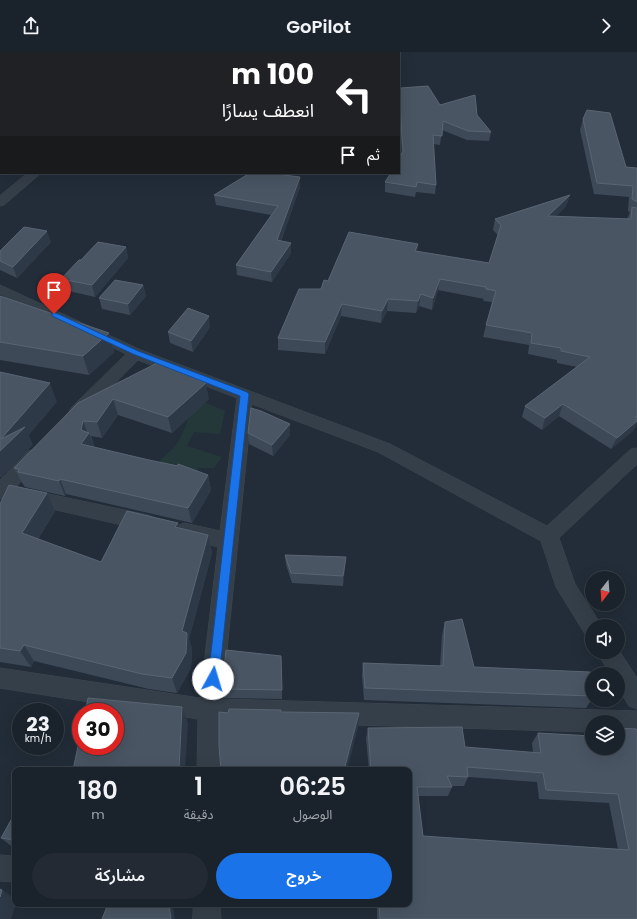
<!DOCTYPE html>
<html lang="ar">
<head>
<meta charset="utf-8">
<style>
	:root { --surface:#1a222b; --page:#232a33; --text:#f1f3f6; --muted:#9fa4a9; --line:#383f47; --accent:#1a73e8 }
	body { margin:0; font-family:Poppins,"Noto Sans Arabic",sans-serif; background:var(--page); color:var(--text); direction:rtl; height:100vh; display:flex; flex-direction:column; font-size:15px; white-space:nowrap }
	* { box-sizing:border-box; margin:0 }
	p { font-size:13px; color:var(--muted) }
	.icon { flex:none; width:22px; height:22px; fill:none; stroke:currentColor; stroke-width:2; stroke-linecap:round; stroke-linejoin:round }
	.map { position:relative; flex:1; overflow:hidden; direction:ltr }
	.panel { position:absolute; left:12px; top:715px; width:400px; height:140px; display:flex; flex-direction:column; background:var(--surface); border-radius:8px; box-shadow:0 4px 16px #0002,0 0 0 1px var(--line); direction:rtl }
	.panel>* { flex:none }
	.banner { position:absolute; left:0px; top:0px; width:400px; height:122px; box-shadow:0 4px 16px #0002,0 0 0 1px var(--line); direction:rtl; background:#202124; color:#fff; overflow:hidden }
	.needle { width:26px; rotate:197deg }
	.buttons { position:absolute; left:585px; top:519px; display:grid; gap:8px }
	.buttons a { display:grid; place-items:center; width:40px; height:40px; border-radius:50%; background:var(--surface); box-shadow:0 4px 16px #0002,0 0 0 1px var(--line); font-size:20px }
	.speed { position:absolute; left:12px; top:651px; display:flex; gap:8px; font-size:20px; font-weight:700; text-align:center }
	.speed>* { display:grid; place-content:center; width:52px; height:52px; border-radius:50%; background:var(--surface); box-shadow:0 4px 16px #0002,0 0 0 1px var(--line); line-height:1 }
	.speed small { font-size:10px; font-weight:400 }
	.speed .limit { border:6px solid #d22; background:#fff; color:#111 }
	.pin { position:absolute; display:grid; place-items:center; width:34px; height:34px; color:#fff; margin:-41px -17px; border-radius:50% 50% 50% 0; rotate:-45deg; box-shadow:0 0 4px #0007 }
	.pin .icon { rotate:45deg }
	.me { position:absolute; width:44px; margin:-22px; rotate:6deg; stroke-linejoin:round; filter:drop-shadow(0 0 3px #0008) }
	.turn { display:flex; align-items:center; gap:14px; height:84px; padding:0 20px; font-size:18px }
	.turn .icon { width:52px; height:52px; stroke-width:2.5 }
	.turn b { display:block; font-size:28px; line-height:34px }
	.then { display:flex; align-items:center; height:38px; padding:0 20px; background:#0003; gap:8px; font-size:15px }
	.eta { display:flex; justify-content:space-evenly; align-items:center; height:68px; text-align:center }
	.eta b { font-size:24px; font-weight:600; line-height:28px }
	.button { display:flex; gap:8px; margin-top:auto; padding:8px 20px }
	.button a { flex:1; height:46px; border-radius:24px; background:var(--accent); color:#fff; font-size:16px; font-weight:600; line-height:46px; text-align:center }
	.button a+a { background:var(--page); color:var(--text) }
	header { display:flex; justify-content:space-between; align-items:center; height:52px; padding:0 20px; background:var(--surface); font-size:18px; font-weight:600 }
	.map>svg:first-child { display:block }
</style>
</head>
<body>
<header><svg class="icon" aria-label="forward" viewBox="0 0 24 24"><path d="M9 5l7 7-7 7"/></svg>GoPilot<svg class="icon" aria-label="share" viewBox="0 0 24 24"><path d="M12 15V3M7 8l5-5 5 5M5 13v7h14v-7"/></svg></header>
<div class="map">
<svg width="637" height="867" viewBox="0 0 637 867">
	<rect width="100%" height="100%" fill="#222d39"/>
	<path fill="#24383a" d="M196,347L225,359L220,382L194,380L187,394L222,405L214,416H198L194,427L155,416C159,406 169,402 176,393C185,380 189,362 196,347Z"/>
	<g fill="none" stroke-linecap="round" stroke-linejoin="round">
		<g stroke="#3e4852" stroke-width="1">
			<g id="minor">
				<polygon points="28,121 41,121 4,153 0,154 0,144"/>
				<polygon points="0,233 141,298 390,392 547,474 631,397 637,396 637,412 559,486 575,532 602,574 592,574 592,584 585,582 556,535 541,489 378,400 252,352 222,647 637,659 637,681 618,681 618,670 592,670 592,680 221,669 221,718 197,718 198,667 0,636 0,616 200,646 218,495 177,484 175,479 177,474 184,471 220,479 237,346 138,308 83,364 77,366 71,364 69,360 71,356 126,302 0,242"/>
				<polygon points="34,398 40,399 43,404 16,435 148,463 155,466 157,471 155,476 148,479 4,446 0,447 0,428 28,399"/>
				<polygon points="618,597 637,626 637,657 629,654 618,636 618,622 610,622 597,600 618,600"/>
				<polygon points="0,803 15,804 15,830 0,829"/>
				<polygon points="194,852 220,852 221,867 193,867"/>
			</g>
		</g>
		<use href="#minor" fill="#353f49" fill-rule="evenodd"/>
	</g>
	<g fill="#3d4957" fill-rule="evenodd">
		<polygon points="0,0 134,1 1,1 1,9 0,9"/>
		<polygon points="399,37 440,53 477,63 491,80 489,89 467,88 442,78 440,93 433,92 436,133 435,142 416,140 415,145 385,140 385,130 402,102 399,63"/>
		<polygon points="583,67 626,115 637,116 637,371 633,379 611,397 559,364 542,378 522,365 525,354 577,315 557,311 557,308 528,302 529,293 483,285 492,250 483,249 484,247 438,238 432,258 419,254 416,261 387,259 381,271 341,264 325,302 278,298 278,286 328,229 418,192 417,199 489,211 498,183 493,178 495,167 570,143 566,154 556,164 627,167 630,160 628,159 629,145 594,142 580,78"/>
		<polygon points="300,135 281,189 291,201 272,230 237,223 236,213 271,163 216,153 214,143"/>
		<polygon points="51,190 17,226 0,218 0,199"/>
		<polygon points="126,195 128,206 95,245 64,238 61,227 81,208"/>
		<polygon points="143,233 146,244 130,263 102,257 99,246"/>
		<polygon points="0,244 109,281 114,300 89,323 0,308"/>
		<polygon points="210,275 193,300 170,291 168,280"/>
		<polygon points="157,311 209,347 172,381 118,363 102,386 91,384 95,396 208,423 211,438 192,471 66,442 65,444 25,435 23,432 22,431 14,416"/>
		<polygon points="290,372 290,383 273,404 249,392 248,381"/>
		<polygon points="47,441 55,459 38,487 101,510 178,471 179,476 208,483 212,501 189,587 192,597 191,616 177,641 149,637 34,609 31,615 0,610 0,452"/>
		<polygon points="285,503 346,505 345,515 343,534 292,531 286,513"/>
		<polygon points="445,570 474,615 592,631 592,647 586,656 364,648 362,624 363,611 440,614 442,583"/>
		<polygon points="282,613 282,647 224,646 222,637"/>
		<path d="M368,676L465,695L533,701L532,691L538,681L618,696L637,867H377V852H409V718H369L366,686ZM468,725L537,730L539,747L609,751L618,797L423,784L418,744H448L452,735L451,734H464Z"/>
		<polygon points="15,761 15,797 1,786"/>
	</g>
	<g fill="#2d3946">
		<polygon points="0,50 1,50 1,61 0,62"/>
		<polygon points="0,87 1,90 1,96 0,97"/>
		<polygon points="300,125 300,135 277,199 277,188"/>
		<polygon points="570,143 566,154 545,175 548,164"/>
		<polygon points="47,179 51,190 17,226 13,215"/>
		<polygon points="291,191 291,201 272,230 271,220"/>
		<polygon points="418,192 417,203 415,199"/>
		<polygon points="126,195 128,206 95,245 92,233"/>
		<polygon points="440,227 438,238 432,258 433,246"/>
		<polygon points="143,233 146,244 130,263 128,252"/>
		<polygon points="421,242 419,254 416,261 418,249"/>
		<polygon points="388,247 387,259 381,271 382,259"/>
		<polygon points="342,252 341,264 325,302 325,290"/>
		<polygon points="209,264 210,275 193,300 191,289"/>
		<polygon points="109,281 114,300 89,323 83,304"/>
		<polygon points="50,331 57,350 29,383 33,393 1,426 0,425 0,399 1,387"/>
		<polygon points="206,331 209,347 172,381 168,365"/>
		<polygon points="113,347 118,363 102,386 97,370"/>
		<polygon points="563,352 559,364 542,378 545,366"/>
		<polygon points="637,364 637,371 633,379 611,397 617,386"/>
		<polygon points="83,369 88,382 89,381 95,396 81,392 81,378"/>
		<polygon points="290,372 290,383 273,404 272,393"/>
		<polygon points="208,423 211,438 192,471 188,456"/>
		<polygon points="60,427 66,442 65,444 59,429"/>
		<polygon points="47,441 55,459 31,498 22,481"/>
		<polygon points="178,471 182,488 175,475"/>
		<polygon points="208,483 212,501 189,587 192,597 191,616 177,641 172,626 182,579"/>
		<polygon points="346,505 345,515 343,534 343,524"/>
		<polygon points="24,593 34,609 31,615 20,599"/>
		<polygon points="281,604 282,613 282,647 282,638"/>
		<polygon points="182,655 188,671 185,718 179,718"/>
		<polygon points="359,661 358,676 347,718 344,718"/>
		<polygon points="2,838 15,846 15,852 16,852 11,867 0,867 0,845"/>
		<polygon points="169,852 171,852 173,854 175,867 171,867"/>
	</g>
	<g fill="#495563" stroke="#596572" fill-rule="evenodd">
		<polygon points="0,0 132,0 134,1 7,1"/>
		<polygon points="1,21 1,50 0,50 0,22"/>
		<polygon points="428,34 440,53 475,43 477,63 491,80 468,79 443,69 442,84 433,83 436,133 417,130 416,135 385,130 391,121 399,121 399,107 403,99 400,53 399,52 399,37 401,36"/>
		<polygon points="587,58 610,61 626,115 637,116 637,150 632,147 633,134 597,131 583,67"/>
		<polygon points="250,121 268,121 300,125 277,188 291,191 271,220 236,213 278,154 214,143"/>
		<polygon points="570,143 548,164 631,167 632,155 637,156 637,364 635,365 637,366 637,369 617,386 563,352 545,366 525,354 590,305 561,299 561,296 531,291 532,281 486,273 496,239 486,237 486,235 440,227 433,246 421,242 418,249 388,247 382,259 342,252 325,290 278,286 299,237 321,237 324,228 328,229 349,180 418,192 415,199 489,211 501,173 495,167"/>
		<polygon points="24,175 47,179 13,215 0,209 0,199"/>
		<polygon points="98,190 126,195 92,233 61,227 79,208 81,208"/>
		<polygon points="115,228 143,233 128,252 99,246"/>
		<polygon points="0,244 109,281 83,304 0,290"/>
		<polygon points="188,256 209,264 191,289 168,280"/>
		<polygon points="157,311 206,331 168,365 113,347 97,370 83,369 81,378 89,381 81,392 149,408 178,414 178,412 208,423 188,456 60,427 59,429 18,420 19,417 14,416 78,351"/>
		<polygon points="0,320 50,331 1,387 25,375 0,399"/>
		<polygon points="251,356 261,359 290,372 272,393 248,381"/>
		<polygon points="9,433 47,441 22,481 101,510 127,459 178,471 175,475 208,483 182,579 187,581 186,601 172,626 142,622 24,593 20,599 0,596 0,452"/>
		<polygon points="285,503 346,505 343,524 291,521"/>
		<polygon points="462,567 474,615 590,620 592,631 592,644 365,636 363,611 443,614 445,570"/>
		<polygon points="226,598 281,604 282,638 222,637"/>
		<polygon points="88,646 182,655 179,718 73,718 81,680 81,694 115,694 115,660 85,660"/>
		<polygon points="229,657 281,658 281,660 359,661 344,718 221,718 219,694 219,660 228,661"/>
		<path d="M462,675L465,695L541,701L538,681L592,684V696H618V676L636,677L637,678V867H380L379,852H409V718H371L368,676ZM467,715L543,721L546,738L618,742L629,798L423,784L417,735H452L447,724L468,725Z"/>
		<polygon points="15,761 15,788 1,786"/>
		<polygon points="0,837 2,838 0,845"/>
		<polygon points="108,852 169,852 171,867 102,867"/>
	</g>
	<polygon fill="#1a73e8" stroke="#114b97" points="54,260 138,299 247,340 249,342 219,627 217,631 213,632 209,631 208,627 240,344 133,302 52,264 52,261"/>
</svg>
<div class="buttons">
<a><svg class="needle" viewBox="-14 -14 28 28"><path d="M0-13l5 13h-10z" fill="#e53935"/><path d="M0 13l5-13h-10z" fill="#9fa4a9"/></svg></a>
<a><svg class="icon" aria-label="sound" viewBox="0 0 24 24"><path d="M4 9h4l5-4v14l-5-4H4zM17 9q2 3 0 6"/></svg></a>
<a><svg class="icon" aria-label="search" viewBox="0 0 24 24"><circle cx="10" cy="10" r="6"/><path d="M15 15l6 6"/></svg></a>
<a><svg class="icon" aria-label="layers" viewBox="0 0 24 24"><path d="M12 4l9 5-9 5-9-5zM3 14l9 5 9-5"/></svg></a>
</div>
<div class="speed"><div>23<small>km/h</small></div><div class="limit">30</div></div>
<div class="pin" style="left:54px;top:262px;background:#d93025"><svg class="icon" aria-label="arrive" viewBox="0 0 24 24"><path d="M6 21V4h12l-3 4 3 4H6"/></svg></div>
<svg class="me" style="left:213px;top:627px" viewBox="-20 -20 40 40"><circle r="19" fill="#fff"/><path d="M0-13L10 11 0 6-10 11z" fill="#1a73e8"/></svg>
<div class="banner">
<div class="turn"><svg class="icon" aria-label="left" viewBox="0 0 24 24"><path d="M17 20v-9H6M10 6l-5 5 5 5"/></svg><div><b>100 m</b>انعطف يسارًا</div></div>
<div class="then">ثم<svg class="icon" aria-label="arrive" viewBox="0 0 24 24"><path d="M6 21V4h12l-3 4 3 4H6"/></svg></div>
</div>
<section class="panel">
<div class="eta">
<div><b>06:25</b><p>الوصول</p></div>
<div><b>1</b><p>دقيقة</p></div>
<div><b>180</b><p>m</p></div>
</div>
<div class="button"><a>خروج</a><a>مشاركة</a></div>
</section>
</div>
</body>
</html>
